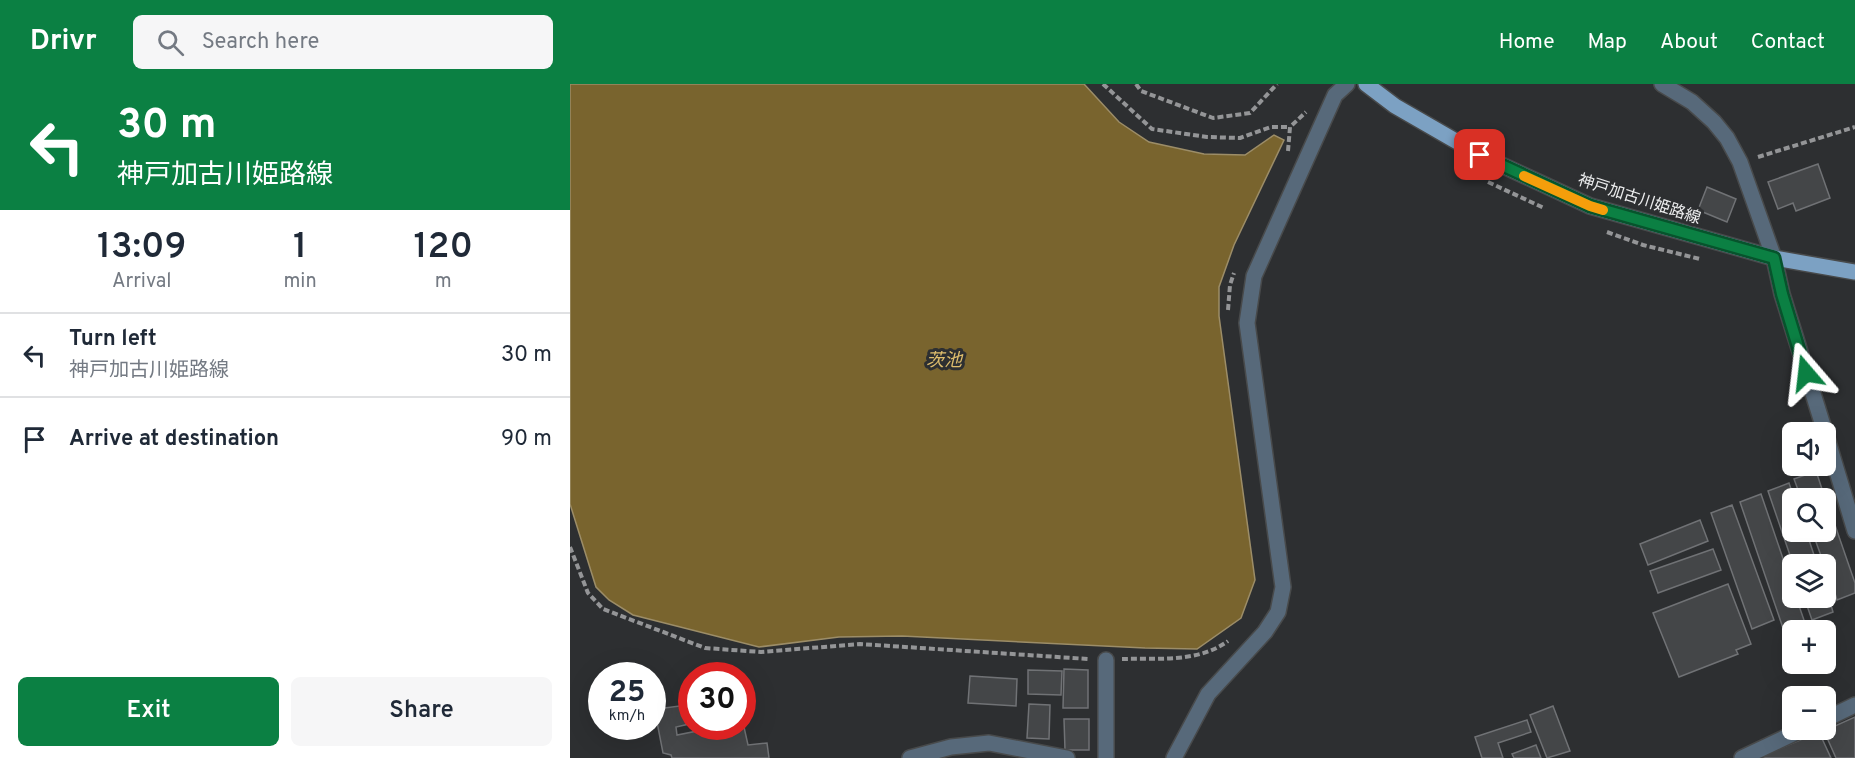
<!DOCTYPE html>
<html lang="en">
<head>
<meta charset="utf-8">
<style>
	:root { --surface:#fff; --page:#f6f6f7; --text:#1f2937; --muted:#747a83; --line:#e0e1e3; --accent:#0b8043 }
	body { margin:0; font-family:Overpass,"Noto Sans JP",sans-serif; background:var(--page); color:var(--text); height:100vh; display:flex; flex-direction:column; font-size:22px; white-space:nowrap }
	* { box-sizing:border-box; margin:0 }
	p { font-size:20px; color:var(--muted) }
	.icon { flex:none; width:33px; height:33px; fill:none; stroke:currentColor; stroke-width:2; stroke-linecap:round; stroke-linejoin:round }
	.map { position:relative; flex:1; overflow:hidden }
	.drawer { display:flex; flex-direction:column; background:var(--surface); width:570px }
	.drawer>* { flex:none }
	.banner { background:#0b8043; color:#fff; overflow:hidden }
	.fabs { position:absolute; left:1212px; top:338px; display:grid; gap:12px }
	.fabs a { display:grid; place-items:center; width:54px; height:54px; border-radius:9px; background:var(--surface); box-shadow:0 6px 24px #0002; font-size:30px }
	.speed { position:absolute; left:18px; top:578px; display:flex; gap:12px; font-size:30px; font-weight:700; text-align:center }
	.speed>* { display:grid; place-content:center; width:78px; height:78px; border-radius:50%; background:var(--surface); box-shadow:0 6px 24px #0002; line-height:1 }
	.speed small { font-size:15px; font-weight:400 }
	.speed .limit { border:9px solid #d22; background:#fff; color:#111 }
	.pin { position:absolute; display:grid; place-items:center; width:51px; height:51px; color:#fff; margin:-26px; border-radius:12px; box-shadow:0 3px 9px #0006 }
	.me { position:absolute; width:66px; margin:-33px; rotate:343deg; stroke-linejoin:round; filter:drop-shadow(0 0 4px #0008) }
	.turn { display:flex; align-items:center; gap:21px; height:126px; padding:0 18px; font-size:27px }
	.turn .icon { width:78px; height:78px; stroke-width:2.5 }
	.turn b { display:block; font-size:42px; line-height:51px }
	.eta { display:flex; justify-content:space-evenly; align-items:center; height:102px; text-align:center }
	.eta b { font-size:36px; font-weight:600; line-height:42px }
	.cta { display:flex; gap:12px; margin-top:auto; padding:12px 18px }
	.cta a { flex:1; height:69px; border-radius:9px; background:var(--accent); color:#fff; font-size:24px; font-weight:600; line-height:69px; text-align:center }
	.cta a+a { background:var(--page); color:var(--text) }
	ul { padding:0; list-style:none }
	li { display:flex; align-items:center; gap:18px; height:84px; padding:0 18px; border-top:2px solid var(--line) }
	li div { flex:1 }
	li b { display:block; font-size:22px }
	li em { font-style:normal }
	header { display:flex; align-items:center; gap:36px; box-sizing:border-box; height:84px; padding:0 30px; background:var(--accent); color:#fff }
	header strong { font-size:28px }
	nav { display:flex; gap:33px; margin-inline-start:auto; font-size:21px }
	.search { width:420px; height:54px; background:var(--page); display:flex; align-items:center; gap:15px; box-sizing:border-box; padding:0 21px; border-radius:9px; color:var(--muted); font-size:22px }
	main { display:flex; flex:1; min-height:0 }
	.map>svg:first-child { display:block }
</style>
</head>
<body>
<header>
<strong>Drivr</strong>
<div class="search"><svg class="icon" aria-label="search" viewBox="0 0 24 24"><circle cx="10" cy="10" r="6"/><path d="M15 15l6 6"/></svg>Search here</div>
<nav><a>Home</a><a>Map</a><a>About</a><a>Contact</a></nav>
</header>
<main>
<section class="drawer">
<div class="banner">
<div class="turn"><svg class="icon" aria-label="left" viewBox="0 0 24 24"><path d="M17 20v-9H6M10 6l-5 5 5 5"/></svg><div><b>30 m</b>神戸加古川姫路線</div></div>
</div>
<div class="eta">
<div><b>13:09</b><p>Arrival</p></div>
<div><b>1</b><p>min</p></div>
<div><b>120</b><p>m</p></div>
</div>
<ul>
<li><svg class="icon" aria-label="left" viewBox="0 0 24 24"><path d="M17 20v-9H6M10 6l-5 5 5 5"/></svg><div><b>Turn left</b><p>神戸加古川姫路線</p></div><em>30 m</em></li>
<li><svg class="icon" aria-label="arrive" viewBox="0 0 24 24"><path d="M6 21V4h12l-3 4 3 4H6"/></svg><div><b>Arrive at destination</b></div><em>90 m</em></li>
</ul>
<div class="cta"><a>Exit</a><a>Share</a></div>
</section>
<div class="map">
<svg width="1285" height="674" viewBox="0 0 1285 674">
	<rect width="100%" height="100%" fill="#2d2f31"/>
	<polygon fill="#79642e" stroke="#9c8d68" stroke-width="1.5" points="0,0 514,0 549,38 579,58 634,70 675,71 704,51 714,56 664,161 649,203 649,232 685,496 671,534 627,565 575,564 332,552 269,553 189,563 63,531 39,516 26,503 0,420"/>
	<g fill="#444648" stroke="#707275" stroke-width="1.5">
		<polygon points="1248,80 1260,114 1226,127 1223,119 1208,125 1198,98"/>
		<polygon points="1137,103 1166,115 1157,138 1128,126"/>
		<polygon points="1246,387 1255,414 1231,414 1224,395"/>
		<polygon points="1219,399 1224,414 1222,414 1222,447 1236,447 1247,480 1223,480 1198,407"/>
		<polygon points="1191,410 1222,501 1222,513 1226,513 1235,539 1214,547 1170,418"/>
		<polygon points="1256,415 1285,499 1285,509 1267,516 1256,480 1254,480 1242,447 1256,447"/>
		<polygon points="1162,421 1204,536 1182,545 1141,429"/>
		<polygon points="1130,436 1138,457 1078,481 1070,460"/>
		<polygon points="1143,465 1151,486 1088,509 1080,487"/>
		<polygon points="1158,500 1181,560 1166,566 1168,570 1109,593 1083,529"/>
		<polygon points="1256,504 1263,528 1242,536 1234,513 1256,513"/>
		<polygon points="494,585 518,586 518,624 493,624"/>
		<polygon points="458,586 492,587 491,611 458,610"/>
		<polygon points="400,592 447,595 446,622 398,619"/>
		<polygon points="459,620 480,621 479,655 457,654"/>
		<polygon points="117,621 120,637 119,640 106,643 107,651 127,647 128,642 172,642 172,634 178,661 197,659 199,674 102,674 101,671 93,669 85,628 87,625"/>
		<polygon points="983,622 1000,667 977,674 960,631"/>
		<polygon points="1285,633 1285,674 1266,674 1254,647"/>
		<polygon points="494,635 519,635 519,666 495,666"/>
		<polygon points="957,636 961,648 928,659 933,674 912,674 905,653"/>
		<polygon points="1249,648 1261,674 1187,674"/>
		<polygon points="966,661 971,674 944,674 942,670"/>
	</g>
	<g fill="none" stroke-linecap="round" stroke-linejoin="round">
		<g stroke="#484a4b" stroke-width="18">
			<g id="street">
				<polyline points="1092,0 1122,18 1144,38 1157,54 1170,78 1204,174 1212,210 1255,348"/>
				<polyline points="1256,351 1285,447"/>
				<polyline points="1256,635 1285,621"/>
				<polyline points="340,674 381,663 419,659 497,674"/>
				<polyline points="536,674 536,576"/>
				<polyline points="604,674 638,610 695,548 708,528 713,503 677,239 684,192 765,11 777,0"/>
				<polyline points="1172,674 1233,645"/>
			</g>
		</g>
		<g stroke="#484a4b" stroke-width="18">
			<polyline id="primary" points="796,0 825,22 910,71 1020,122 1204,174 1285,188"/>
		</g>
		<g stroke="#949597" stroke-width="4" stroke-dasharray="6 3" stroke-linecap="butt">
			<polyline points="533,0 582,45 637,53 670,54 701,43 720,43"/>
			<polyline points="566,0 571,7 643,34 680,29 707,0"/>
			<polyline points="718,67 720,43 736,28"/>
			<polyline points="1188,73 1285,43"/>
			<polyline points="918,98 974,124"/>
			<polyline points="1037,148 1073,161 1130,175"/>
			<polyline points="658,226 660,201 664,189"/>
			<polyline points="0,463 18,509 33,525 135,564 191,568 290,560 518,575"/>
			<path d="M552,575C588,574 628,579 658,557"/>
		</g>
		<use href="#street" stroke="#57697a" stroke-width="15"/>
		<use href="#primary" stroke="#7ca1c3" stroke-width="15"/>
	</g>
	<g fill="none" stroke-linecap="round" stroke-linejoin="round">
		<g stroke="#07532c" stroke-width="15">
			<polyline id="route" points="910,71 1020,122 1204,174 1212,210 1236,289"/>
		</g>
		<use href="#route" stroke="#0b8043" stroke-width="10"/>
		<polyline stroke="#f59e0b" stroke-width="10" points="954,92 1020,122 1033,126"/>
	</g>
	<g text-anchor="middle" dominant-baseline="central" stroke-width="6" stroke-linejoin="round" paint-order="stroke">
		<g font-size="16" fill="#ecedee" stroke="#2d2f31">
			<text transform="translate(1069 116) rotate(18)">神戸加古川姫路線</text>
		</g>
		<g font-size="18" font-style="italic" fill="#dfbe6d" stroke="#2d2f31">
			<text x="374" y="277">茨池</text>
		</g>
	</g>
</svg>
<div class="fabs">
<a><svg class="icon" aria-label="sound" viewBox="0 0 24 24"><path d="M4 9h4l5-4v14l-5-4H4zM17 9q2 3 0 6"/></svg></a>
<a><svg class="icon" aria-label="search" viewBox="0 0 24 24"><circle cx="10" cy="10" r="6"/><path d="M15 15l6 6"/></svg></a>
<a><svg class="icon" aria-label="layers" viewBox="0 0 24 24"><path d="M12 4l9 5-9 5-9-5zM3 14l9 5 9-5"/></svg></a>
<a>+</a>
<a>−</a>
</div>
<div class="speed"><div>25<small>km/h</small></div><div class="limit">30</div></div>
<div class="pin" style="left:910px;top:71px;background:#d93025"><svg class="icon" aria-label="arrive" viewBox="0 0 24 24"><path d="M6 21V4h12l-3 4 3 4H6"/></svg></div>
<svg class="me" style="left:1236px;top:289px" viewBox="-20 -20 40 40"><path d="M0-17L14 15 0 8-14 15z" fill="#0b8043" stroke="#fff" stroke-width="4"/></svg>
</div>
</main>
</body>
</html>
